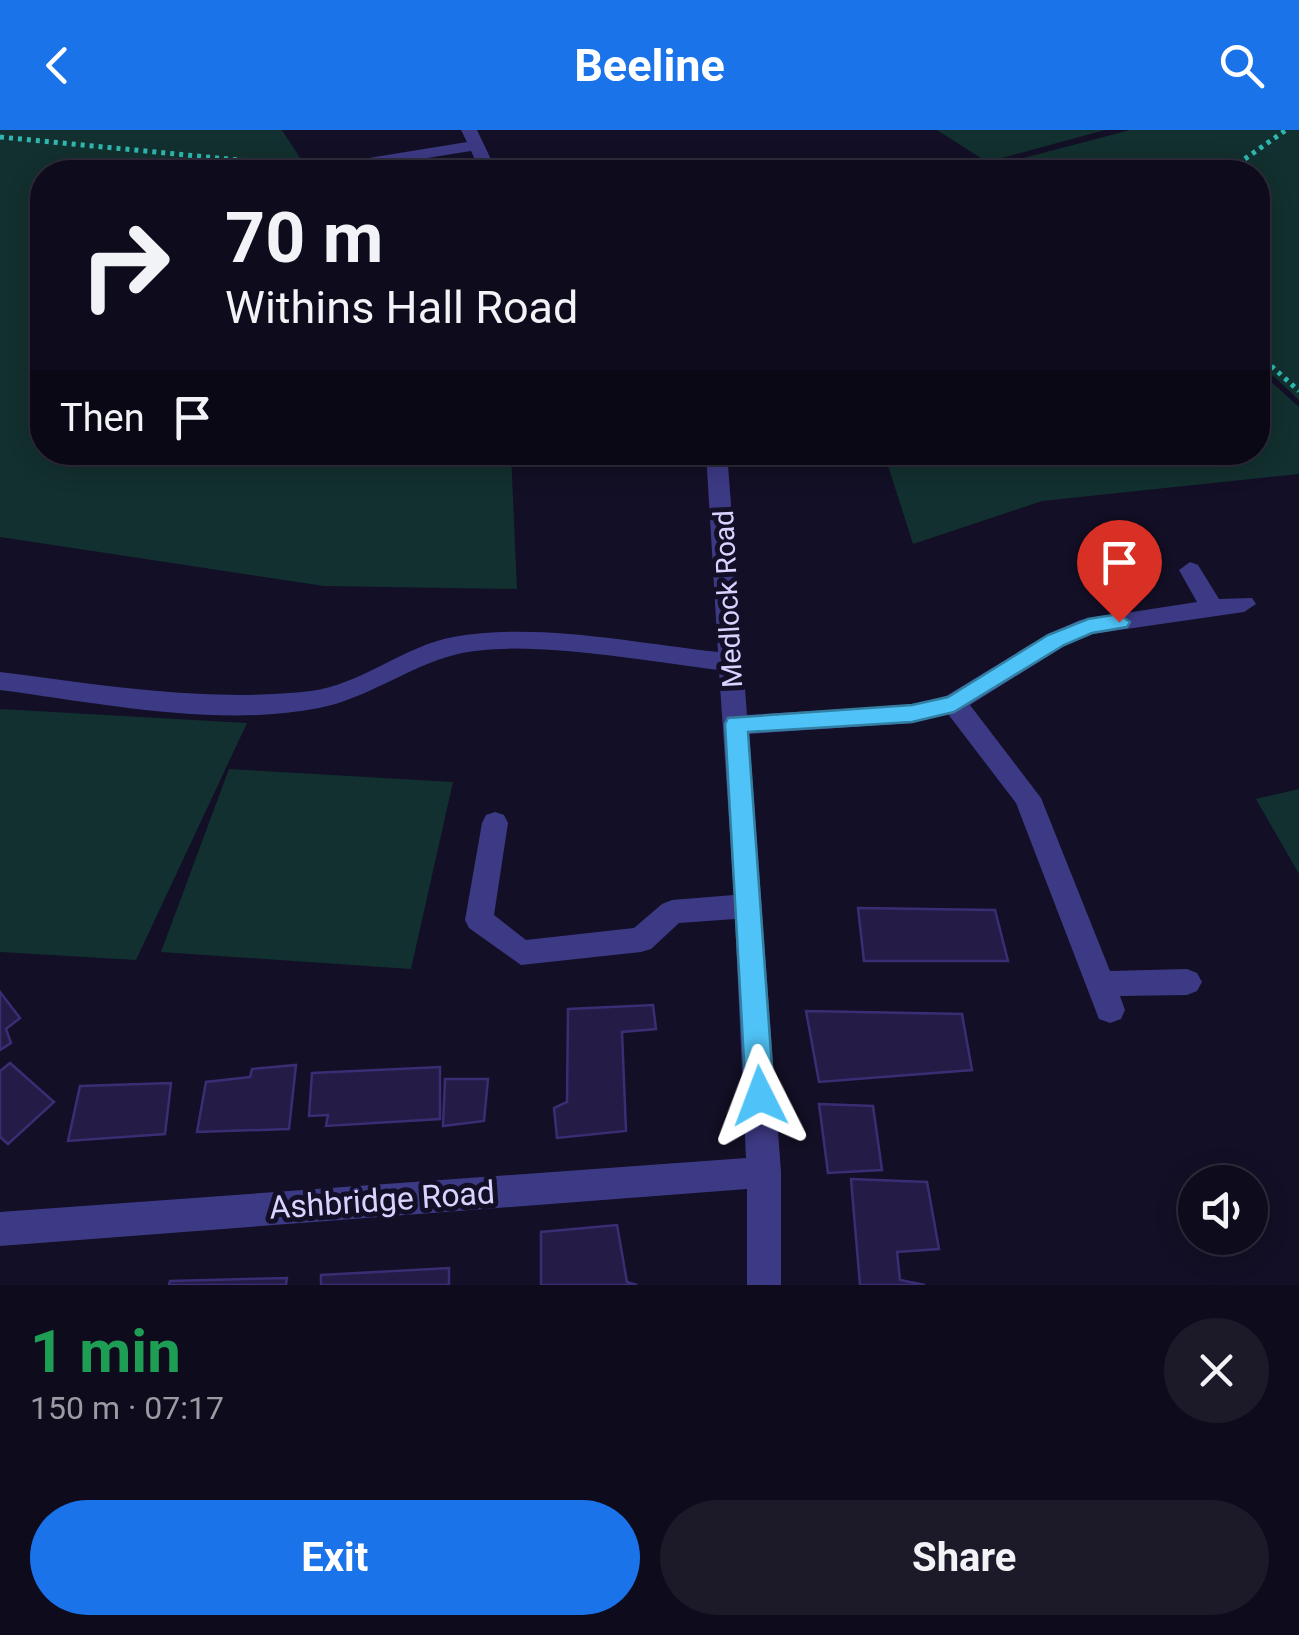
<!DOCTYPE html>
<html lang="en">
<head>
<meta charset="utf-8">
<style>
	:root { --surface:#0e0b1c; --page:#1c1929; --text:#f1f3f6; --muted:#9b9ba3; --line:#2e2b3b; --accent:#1a73e8 }
	body { margin:0; font-family:Roboto,sans-serif; background:var(--page); color:var(--text); height:100vh; display:flex; flex-direction:column; font-size:38px; white-space:nowrap }
	* { box-sizing:border-box; margin:0 }
	p { font-size:32px; color:var(--muted) }
	.icon { flex:none; width:55px; height:55px; fill:none; stroke:currentColor; stroke-width:2; stroke-linecap:round; stroke-linejoin:round }
	.map { position:relative; height:1155px; overflow:hidden }
	.drawer { display:flex; flex-direction:column; background:var(--surface); flex:1 }
	.drawer>* { flex:none }
	.top-card { position:absolute; left:30px; top:30px; width:1240px; height:305px; border-radius:40px; box-shadow:0 5px 25px #0003,0 0 0 2px var(--line); background:#0e0b1c; color:var(--text); overflow:hidden }
	.controls { position:absolute; left:1178px; top:1035px; display:grid; gap:20px }
	.controls a { display:grid; place-items:center; width:90px; height:90px; border-radius:50%; background:var(--surface); box-shadow:0 5px 25px #0003,0 0 0 2px var(--line); font-size:50px }
	.pin { position:absolute; display:grid; place-items:center; width:85px; height:85px; color:#fff; margin:-102px -42px; border-radius:50% 50% 50% 0; rotate:-45deg; box-shadow:0 0 10px #0007 }
	.pin .icon { rotate:45deg }
	.me { position:absolute; width:110px; margin:-55px; rotate:357deg; stroke-linejoin:round; filter:drop-shadow(0 0 8px #0008) }
	.turn { display:flex; align-items:center; gap:35px; height:210px; padding:0 30px; font-size:45px }
	.turn .icon { width:130px; height:130px; stroke-width:2.5 }
	.turn b { display:block; font-size:70px; line-height:85px }
	.then { display:flex; align-items:center; height:95px; padding:0 30px; background:#0003; gap:20px; font-size:38px }
	.round { display:grid; place-items:center; flex:none; width:105px; height:105px; border-radius:52px; background:var(--page) }
	.overview { display:flex; align-items:center; justify-content:space-between; height:170px; padding:0 30px }
	h1 { font-size:60px; font-weight:700; line-height:75px; color:#1e9e55 }
	.primary-button { display:flex; gap:20px; margin-top:auto; padding:20px 30px }
	.primary-button a { flex:1; height:115px; border-radius:60px; background:var(--accent); color:#fff; font-size:40px; font-weight:700; line-height:115px; text-align:center }
	.primary-button a+a { background:var(--page); color:var(--text) }
	header { display:flex; justify-content:space-between; align-items:center; height:130px; padding:0 30px; background:var(--accent); color:#fff; font-size:45px; font-weight:700 }
	.map>svg:first-child { display:block }
</style>
</head>
<body>
<header><svg class="icon" aria-label="back" viewBox="0 0 24 24"><path d="M15 5l-7 7 7 7"/></svg>Beeline<svg class="icon" aria-label="search" viewBox="0 0 24 24"><circle cx="10" cy="10" r="6"/><path d="M15 15l6 6"/></svg></header>
<div class="map">
<svg width="1299" height="1155" viewBox="0 0 1299 1155">
	<rect width="100%" height="100%" fill="#130f26"/>
	<g fill="#12302f">
		<polygon points="0,0 282,0 309,42 42,42 42,322 511,323 517,459 324,456 0,407"/>
		<polygon points="937,0 1105,0 987,32"/>
		<polygon points="1130,0 1299,0 1299,270 1258,232 1258,42 991,42 985,38"/>
		<polygon points="1258,240 1299,277 1299,344 1042,371 913,414 884,323 1258,322"/>
		<polygon points="0,579 247,593 136,830 0,822"/>
		<polygon points="229,639 453,652 411,839 161,822"/>
		<polygon points="1299,659 1299,744 1256,669"/>
	</g>
	<g fill="#241b47" stroke="#3b2d73" stroke-width="2.5">
		<polygon points="422,30 428,42 368,40"/>
		<polygon points="858,778 995,780 1008,831 864,831"/>
		<polygon points="0,862 20,888 6,899 11,913 0,920"/>
		<polygon points="653,875 656,899 622,902 626,1001 557,1008 554,978 567,972 568,879"/>
		<polygon points="806,881 962,884 972,940 819,952"/>
		<polygon points="10,933 54,972 8,1014 0,1007 0,941"/>
		<polygon points="296,935 289,999 197,1002 206,952 250,947 252,939"/>
		<polygon points="440,937 440,989 326,996 328,985 309,986 312,943"/>
		<polygon points="445,949 488,949 484,991 443,996"/>
		<polygon points="171,953 165,1004 68,1011 80,956"/>
		<polygon points="819,974 873,976 882,1040 828,1043"/>
		<polygon points="851,1049 927,1052 939,1119 897,1122 900,1150 925,1155 860,1155"/>
		<polygon points="617,1095 627,1152 637,1155 541,1155 541,1102"/>
		<polygon points="449,1138 449,1155 321,1155 321,1145"/>
		<polygon points="287,1148 286,1155 169,1155 170,1151"/>
	</g>
	<g fill="none" stroke-linecap="round" stroke-linejoin="round">
		<g stroke="#2fb8b0" stroke-width="5" stroke-dasharray="4 5" stroke-linecap="butt">
			<polyline points="0,7 311,37"/>
			<polyline points="1203,42 1224,33 1239,33 1286,0"/>
			<polyline points="1258,224 1299,261"/>
		</g>
		<g fill="#3d3a85" fill-rule="evenodd">
			<polygon points="461,0 477,0 497,42 481,42 471,21 340,42 324,39 332,34 467,12"/>
			<path d="M706,322H727L747,585L912,575L946,566L1048,504L1080,490L1197,472L1179,440L1190,432L1198,435L1219,469L1252,468L1256,474L1244,482L1092,504L1064,516L970,575L1041,668L1110,841L1187,839L1197,843L1202,852L1197,861L1187,865L1120,866L1125,880L1121,889L1110,893L1099,889L1016,673L948,584L912,593L749,604L781,1042V1155H747V1059L0,1116V1082L746,1028L735,789L679,793L651,819L641,822L521,835L469,798L465,790L482,693L486,685L495,682L504,685L508,693L494,785L526,810L634,798L662,774L672,770L734,765L719,540C649,532 518,507 454,525C408,537 366,569 319,578C218,598 100,573 0,560V542C103,555 207,573 311,561C360,555 404,516 453,507C539,492 633,513 718,522Z"/>
		</g>
	</g>
	<polygon fill="#4fc3f7" stroke="#337fa1" stroke-width="2.5" points="1119,484 1130,492 1127,497 1092,503 1064,515 954,582 912,592 748,602 774,966 770,975 760,979 750,975 746,966 725,594 728,588 912,575 948,567 1048,505 1088,489"/>
	<g text-anchor="middle" dominant-baseline="central" stroke-width="10" stroke-linejoin="round" paint-order="stroke">
		<g font-size="28" fill="#d9d4ff" stroke="#130f26">
			<text transform="translate(728 469) rotate(-93)">Medlock Road</text>
		</g>
		<g font-size="32" fill="#d9d4ff" stroke="#130f26">
			<text transform="translate(382 1070) rotate(-4)">Ashbridge Road</text>
		</g>
	</g>
</svg>
<div class="controls">
<a><svg class="icon" aria-label="sound" viewBox="0 0 24 24"><path d="M4 9h4l5-4v14l-5-4H4zM17 9q2 3 0 6"/></svg></a>
</div>
<div class="pin" style="left:1119px;top:492px;background:#d93025"><svg class="icon" aria-label="arrive" viewBox="0 0 24 24"><path d="M6 21V4h12l-3 4 3 4H6"/></svg></div>
<svg class="me" style="left:760px;top:966px" viewBox="-20 -20 40 40"><path d="M0-17L14 15 0 8-14 15z" fill="#4fc3f7" stroke="#fff" stroke-width="4"/></svg>
<div class="top-card">
<div class="turn"><svg class="icon" aria-label="right" viewBox="0 0 24 24"><path d="M7 20v-9h11M14 6l5 5-5 5"/></svg><div><b>70 m</b>Withins Hall Road</div></div>
<div class="then">Then<svg class="icon" aria-label="arrive" viewBox="0 0 24 24"><path d="M6 21V4h12l-3 4 3 4H6"/></svg></div>
</div>
</div>
<section class="drawer">
<div class="overview"><div><h1>1 min</h1><p>150 m · 07:17</p></div><a class="round"><svg class="icon" aria-label="close" viewBox="0 0 24 24"><path d="M6 6l12 12M18 6L6 18"/></svg></a></div>
<div class="primary-button"><a>Exit</a><a>Share</a></div>
</section>
</body>
</html>
